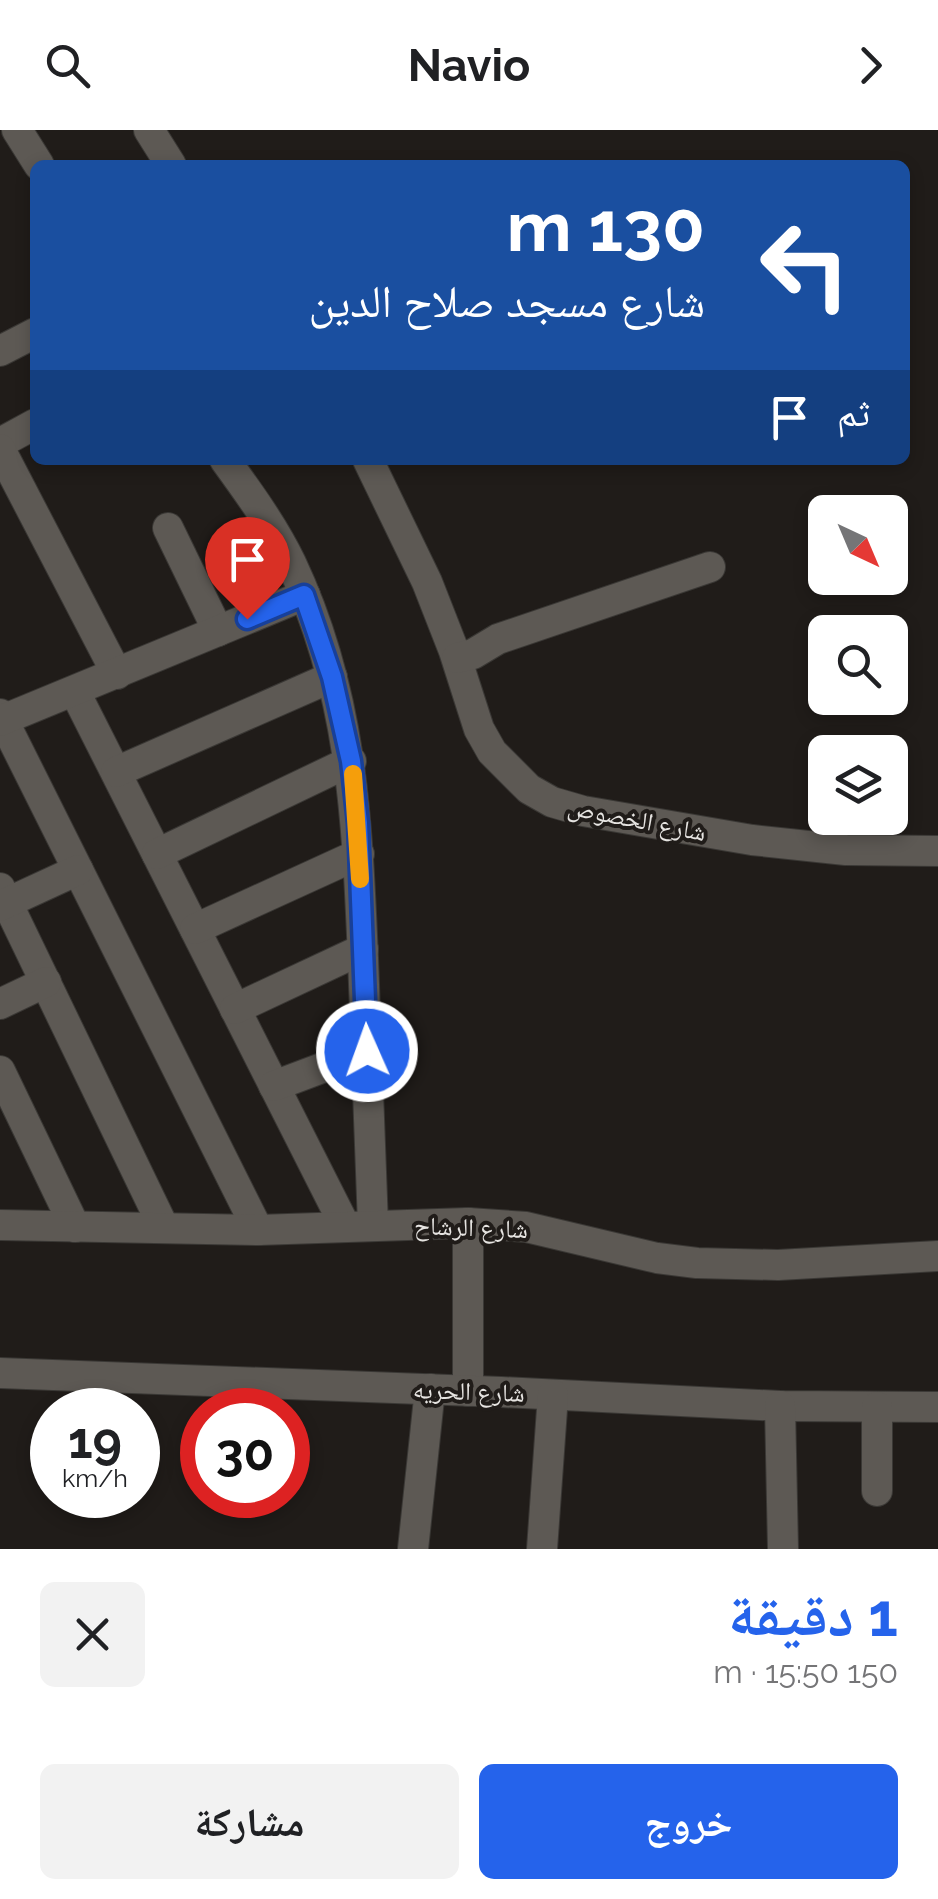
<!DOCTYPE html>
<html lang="ar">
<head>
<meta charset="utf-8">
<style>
	:root { --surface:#fff; --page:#f2f2f2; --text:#202124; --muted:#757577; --accent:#2563eb }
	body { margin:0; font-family:Raleway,"Noto Naskh Arabic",sans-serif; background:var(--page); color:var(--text); direction:rtl; height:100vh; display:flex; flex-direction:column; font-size:38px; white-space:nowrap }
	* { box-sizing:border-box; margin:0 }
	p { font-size:32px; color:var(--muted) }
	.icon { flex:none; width:55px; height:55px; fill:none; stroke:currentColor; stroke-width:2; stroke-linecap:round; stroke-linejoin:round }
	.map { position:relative; height:1419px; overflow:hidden; direction:ltr }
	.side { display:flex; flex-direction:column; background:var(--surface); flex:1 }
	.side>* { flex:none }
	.top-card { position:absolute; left:30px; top:30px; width:880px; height:305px; border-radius:15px; box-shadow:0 5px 15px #0003; direction:rtl; background:#1a4fa0; color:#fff; overflow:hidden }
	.needle { width:65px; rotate:136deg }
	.controls { position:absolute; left:808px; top:365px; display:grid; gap:20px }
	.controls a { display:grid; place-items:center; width:100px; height:100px; border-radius:15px; background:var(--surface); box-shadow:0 5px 15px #0003; font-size:50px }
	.speed { position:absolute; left:30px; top:1258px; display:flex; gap:20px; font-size:50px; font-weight:700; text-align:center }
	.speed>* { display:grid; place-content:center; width:130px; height:130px; border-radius:50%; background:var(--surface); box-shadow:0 5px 15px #0003; line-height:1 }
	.speed small { font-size:25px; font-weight:400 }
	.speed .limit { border:15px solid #d22; background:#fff; color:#111 }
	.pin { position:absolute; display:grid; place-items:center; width:85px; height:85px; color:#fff; margin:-102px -42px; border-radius:50% 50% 50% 0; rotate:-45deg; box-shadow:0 0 10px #0007 }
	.pin .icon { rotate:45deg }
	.me { position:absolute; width:110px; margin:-55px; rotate:358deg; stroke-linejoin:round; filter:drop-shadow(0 0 8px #0008) }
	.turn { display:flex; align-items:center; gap:35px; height:210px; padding:0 40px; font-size:45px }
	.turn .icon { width:130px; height:130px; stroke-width:2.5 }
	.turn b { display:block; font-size:70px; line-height:85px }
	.then { display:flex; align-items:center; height:95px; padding:0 40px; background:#0003; gap:20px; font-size:38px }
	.round { display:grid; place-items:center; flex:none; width:105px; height:105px; border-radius:15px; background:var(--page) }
	.overview { display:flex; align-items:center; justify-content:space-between; height:170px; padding:0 40px }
	h1 { font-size:60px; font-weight:700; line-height:75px; color:var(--accent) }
	.primary-button { display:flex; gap:20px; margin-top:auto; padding:20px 40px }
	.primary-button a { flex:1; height:115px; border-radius:15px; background:var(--accent); color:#fff; font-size:40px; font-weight:700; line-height:115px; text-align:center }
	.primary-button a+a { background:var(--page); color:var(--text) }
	header { display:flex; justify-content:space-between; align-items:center; height:130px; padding:0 40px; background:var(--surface); font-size:45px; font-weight:700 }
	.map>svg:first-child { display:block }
</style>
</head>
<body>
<header><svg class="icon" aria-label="forward" viewBox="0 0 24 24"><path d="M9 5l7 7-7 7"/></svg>Navio<svg class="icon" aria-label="search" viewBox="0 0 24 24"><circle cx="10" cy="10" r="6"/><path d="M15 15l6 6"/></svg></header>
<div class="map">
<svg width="938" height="1419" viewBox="0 0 938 1419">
	<rect width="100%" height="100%" fill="#201c19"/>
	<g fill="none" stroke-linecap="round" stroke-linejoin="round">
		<g stroke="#3a3835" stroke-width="32">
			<g id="minor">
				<polyline points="17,0 39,35"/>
				<polyline points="149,0 171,35"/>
				<polyline points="0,221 35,203"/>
				<polyline points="0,313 35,294"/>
				<polyline points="0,319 117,544"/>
				<path d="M225,330C249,363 273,396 291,433C352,562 357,688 363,828C367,917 370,1006 373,1095"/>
				<polyline points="368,330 427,452 454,521 479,599 492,622 529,659 552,672 583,681 752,710 846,720 938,721"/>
				<polyline points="168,398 218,501"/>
				<polyline points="457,528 473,524 498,509 710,437"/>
				<polyline points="75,562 345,1096"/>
				<polyline points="0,584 258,1100"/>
				<polyline points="0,591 305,465"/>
				<polyline points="116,642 332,547"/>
				<polyline points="157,724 351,631"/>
				<polyline points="0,758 164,1098"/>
				<polyline points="0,776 78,740"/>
				<polyline points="195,799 359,724"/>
				<polyline points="0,874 46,852"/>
				<polyline points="235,879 363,819"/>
				<polyline points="0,941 75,1097"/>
				<polyline points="274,956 367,921"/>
				<polyline points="468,1093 468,1261"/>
				<polyline points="0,1095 258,1100 468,1093 526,1097 657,1128 697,1133 778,1135 938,1126"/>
				<polyline points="0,1243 501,1262 780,1276 938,1277"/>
				<polyline points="780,1276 783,1419"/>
				<polyline points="877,1277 877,1361"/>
				<polyline points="413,1419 430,1259"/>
				<polyline points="542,1419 553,1265"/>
			</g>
		</g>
		<use href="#minor" stroke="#5d5954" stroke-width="30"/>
	</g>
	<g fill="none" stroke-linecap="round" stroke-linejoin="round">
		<g stroke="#184099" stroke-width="25">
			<polyline id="route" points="247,489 304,465 332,547 351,631 358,693 367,921"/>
		</g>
		<use href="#route" stroke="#2563eb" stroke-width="18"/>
		<polyline stroke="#f59e0b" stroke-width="18" points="353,644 360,749"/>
	</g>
	<g text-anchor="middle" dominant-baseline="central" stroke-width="8" stroke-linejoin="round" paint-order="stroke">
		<g font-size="25" fill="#e6e4e1" stroke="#201c19">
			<text transform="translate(637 689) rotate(11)">شارع الخصوص</text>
			<text transform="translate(471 1097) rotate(2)">شارع الرشاح</text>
			<text transform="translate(469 1261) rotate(2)">شارع الحريه</text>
		</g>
	</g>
</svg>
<div class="controls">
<a><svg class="needle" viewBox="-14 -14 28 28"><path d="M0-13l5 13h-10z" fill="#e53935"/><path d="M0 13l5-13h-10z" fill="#757577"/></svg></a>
<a><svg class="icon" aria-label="search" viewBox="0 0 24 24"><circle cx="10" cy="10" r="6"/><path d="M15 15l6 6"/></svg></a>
<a><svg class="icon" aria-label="layers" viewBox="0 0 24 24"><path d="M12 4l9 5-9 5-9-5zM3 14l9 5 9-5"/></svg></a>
</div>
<div class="speed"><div>19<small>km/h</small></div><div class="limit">30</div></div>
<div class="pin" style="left:247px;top:489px;background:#d93025"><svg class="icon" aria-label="arrive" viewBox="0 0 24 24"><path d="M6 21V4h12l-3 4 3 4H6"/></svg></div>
<svg class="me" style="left:367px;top:921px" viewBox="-20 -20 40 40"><circle r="17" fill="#2563eb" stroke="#fff" stroke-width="3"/><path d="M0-11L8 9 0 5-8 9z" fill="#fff"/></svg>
<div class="top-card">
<div class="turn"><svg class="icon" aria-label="left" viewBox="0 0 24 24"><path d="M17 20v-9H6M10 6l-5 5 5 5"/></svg><div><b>130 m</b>شارع مسجد صلاح الدين</div></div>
<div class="then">ثم<svg class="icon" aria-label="arrive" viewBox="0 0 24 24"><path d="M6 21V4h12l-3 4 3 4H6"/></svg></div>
</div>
</div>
<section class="side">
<div class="overview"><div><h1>1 دقيقة</h1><p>150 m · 15:50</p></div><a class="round"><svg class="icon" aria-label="close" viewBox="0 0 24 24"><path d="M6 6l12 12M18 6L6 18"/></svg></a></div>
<div class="primary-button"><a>خروج</a><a>مشاركة</a></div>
</section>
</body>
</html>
